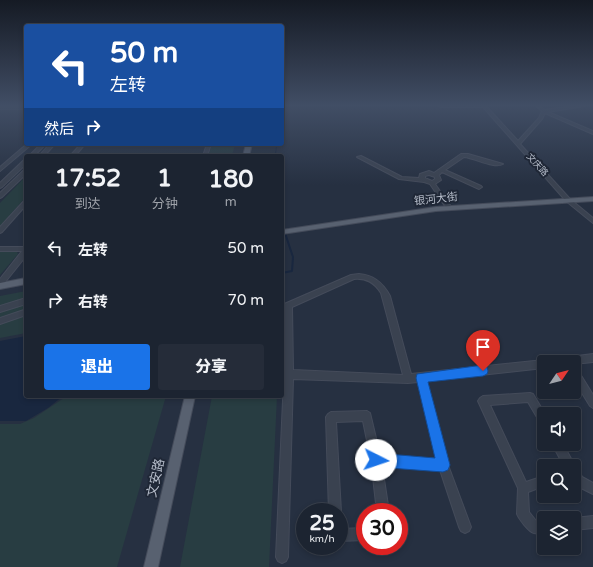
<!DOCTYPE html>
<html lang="zh">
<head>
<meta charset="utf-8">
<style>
	:root { --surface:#1c2431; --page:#252c39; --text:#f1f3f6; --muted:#a0a4ab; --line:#3a414d; --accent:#1a73e8 }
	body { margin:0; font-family:"Varela Round","Noto Sans SC",sans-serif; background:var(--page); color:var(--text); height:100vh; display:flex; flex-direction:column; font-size:15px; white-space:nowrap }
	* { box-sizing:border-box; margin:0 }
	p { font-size:13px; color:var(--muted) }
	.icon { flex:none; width:22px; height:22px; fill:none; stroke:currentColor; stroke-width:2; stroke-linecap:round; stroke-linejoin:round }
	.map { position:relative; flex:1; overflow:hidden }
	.side { position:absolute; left:24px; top:154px; width:260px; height:244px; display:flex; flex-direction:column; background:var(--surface); border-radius:4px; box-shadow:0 2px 6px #0003,0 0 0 1px var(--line) }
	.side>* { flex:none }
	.banner { position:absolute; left:24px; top:24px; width:260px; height:122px; border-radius:4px; box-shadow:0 2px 6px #0003,0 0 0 1px var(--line); background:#1a4fa0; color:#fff; overflow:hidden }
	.needle { width:26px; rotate:55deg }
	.tools { position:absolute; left:537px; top:355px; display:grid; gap:8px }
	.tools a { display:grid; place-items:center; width:44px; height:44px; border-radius:4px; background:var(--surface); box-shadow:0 2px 6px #0003,0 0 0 1px var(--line); font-size:20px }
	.speed { position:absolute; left:296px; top:503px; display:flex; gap:8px; font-size:20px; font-weight:700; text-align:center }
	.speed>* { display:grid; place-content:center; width:52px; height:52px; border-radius:50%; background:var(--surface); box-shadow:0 2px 6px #0003,0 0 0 1px var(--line); line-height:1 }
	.speed small { font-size:10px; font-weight:400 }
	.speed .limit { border:6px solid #d22; background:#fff; color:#111 }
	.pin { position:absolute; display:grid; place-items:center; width:34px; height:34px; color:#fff; margin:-41px -17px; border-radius:50% 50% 50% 0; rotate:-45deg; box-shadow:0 0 4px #0007 }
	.pin .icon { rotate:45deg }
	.me { position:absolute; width:44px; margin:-22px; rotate:94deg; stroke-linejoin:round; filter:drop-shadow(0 0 3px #0008) }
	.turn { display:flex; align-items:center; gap:14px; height:84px; padding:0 20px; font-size:18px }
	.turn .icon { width:52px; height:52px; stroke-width:2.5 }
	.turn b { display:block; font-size:28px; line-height:34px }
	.then { display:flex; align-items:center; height:38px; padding:0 20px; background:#0003; gap:8px; font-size:15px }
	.eta { display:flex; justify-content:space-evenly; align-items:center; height:68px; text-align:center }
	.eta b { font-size:24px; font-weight:800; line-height:28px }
	.cta { display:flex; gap:8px; margin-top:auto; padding:8px 20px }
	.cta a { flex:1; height:46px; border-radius:4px; background:var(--accent); color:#fff; font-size:16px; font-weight:800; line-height:46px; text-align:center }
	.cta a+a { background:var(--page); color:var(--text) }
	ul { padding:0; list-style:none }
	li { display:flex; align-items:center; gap:12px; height:52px; padding:0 20px }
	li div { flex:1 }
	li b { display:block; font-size:15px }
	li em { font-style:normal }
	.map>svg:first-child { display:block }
</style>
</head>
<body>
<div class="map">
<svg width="593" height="567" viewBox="0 0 593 567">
	<rect width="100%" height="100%" fill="#263041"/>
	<g fill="#283d42">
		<polygon points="212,144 235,144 232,156 208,156"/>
		<polygon points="26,176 26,197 0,226 0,203"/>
		<polygon points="0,251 17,252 18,254 0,275"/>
		<polygon points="26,291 26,333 0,338 0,296"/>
		<polygon points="67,396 166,396 117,567 0,567 0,424 20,424 34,418"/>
		<polygon points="212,396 277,396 269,567 180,567"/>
	</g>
	<polygon fill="#19273f" points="26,336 26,396 63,396 48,408 26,421 0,421 0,341"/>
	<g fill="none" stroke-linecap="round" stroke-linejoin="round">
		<g stroke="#19273f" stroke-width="1">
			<polyline points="282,120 283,114"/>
			<polyline points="275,156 277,144"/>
		</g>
		<polyline stroke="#19273f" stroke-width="1.5" points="282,222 285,231"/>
		<polyline stroke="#19273f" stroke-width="2" points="282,273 292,271 293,257 284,230"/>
		<g stroke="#444b5a" stroke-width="2">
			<g id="minor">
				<polygon points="439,106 486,106 518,141 539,118 542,111 536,106 540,106 545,110 573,106 584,106 548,112 593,131 593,134 545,113 542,119 520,144 570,199 593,218 593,223 566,201 483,107 441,107"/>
				<rect x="0" y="107" width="26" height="2"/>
				<polygon points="27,144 32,144 0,171 0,167"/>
				<polygon points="41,144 46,144 34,156 29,156"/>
				<polygon points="50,144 55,144 44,156 39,156"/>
				<polygon points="81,144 85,144 75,156 70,156"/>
				<polygon points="207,144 211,144 207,156 203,156"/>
				<path d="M461,154H468L503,164C494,169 475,158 464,157L445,170L481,186L482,187L479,189L442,172L439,175L441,180L435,184L452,208L449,210L447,209L430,184L424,182L399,179L357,157L361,156L402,177L419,178L420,174L429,171L434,173ZM429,175L435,177V179L432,181L425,178V176Z"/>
				<polygon points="24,160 26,160 26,164 2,187 0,188 0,183"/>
				<polygon points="24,170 26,170 26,174 2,197 0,198 0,193"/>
				<polygon points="26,200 26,205 2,232 0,233 0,227 24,201"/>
				<polygon points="0,247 26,247 26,256 2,286 0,287 0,279 22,251 0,251"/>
				<path d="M359,274C374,275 383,283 390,296L411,374L544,360L547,362H544V368L426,381L448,465L471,527L469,531L465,533L461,531L459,527L440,470L382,466L389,512H377L371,460L363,421L336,422L341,512L339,516V512H329L326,417L328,414L331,412L367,411L370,413L380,455L437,459L418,382L408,383L293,379L288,557L286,561L282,563L278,561L276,557L284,378H282V370H285L284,310L282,311V305L351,275ZM354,279C366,278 374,282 381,293L403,375L293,370L292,307Z"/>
				<polygon points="26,298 26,304 0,312 0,306"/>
				<polygon points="24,310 26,311 26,315 0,324 0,318"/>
				<polygon points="593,354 593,362 574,364 574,362 557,362 558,359 561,358"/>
				<polygon points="574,368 577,369 593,395 593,408 590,406 574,380"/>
				<path d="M530,393L533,394L545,414H544V426L541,424L528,402L490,405L526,482L544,476V486L528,492L529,512L537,522L544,521V533C541,533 537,534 534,533C529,532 519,519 517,514L518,488L478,401L480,398L483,396Z"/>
				<polygon points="552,444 563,444 575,466 574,468 578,469 582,477 593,483 593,494 577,486 574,486 574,466 564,466"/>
				<polygon points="593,516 593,528 574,530 574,518"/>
				<polygon points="365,528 365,540 339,541 339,529"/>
			</g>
		</g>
		<g stroke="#444b5a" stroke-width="2">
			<g id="major">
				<polygon points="246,144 252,144 249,156 243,156"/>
				<polygon points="593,197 593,201 436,211 282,234 282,230 436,207"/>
				<polygon points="26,278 26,284 0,289 0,283"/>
				<polygon points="185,396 195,396 158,567 144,567"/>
			</g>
		</g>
		<use href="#minor" fill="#3a4250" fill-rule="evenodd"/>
		<use href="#major" fill="#586170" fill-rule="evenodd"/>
	</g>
	<linearGradient id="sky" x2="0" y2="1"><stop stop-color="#151a24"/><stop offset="0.57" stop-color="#414e65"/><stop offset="1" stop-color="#414e65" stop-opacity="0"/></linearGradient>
	<rect width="593" height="185" fill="url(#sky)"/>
	<polygon fill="#1a73e8" stroke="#114b97" points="483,365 487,367 488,371 487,374 483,376 428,382 450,465 448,470 443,472 376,467 372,465 370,460 372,455 376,453 435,458 416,378 417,374"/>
	<g text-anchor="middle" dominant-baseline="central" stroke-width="4" stroke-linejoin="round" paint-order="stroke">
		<g font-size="9" fill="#b7becb" stroke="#1f2736">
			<text transform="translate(537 165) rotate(48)">文庆路</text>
		</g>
		<g font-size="11" fill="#b7becb" stroke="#1f2736">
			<text transform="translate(436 199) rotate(-6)">银河大街</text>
		</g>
		<g font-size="13" fill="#b7becb" stroke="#1f2736">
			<text transform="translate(156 478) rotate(-77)">文安路</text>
		</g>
	</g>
</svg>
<div class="tools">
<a><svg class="needle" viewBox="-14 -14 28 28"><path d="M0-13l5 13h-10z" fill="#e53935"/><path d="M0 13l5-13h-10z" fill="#a0a4ab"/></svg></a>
<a><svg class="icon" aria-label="sound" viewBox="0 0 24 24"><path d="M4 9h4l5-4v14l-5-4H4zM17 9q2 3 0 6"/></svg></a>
<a><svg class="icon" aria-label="search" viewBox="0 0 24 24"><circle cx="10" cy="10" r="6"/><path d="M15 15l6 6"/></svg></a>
<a><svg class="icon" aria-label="layers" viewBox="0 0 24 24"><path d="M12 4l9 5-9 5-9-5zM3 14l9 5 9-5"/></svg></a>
</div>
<div class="speed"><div>25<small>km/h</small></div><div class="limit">30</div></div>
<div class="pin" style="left:483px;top:371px;background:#d93025"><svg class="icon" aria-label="arrive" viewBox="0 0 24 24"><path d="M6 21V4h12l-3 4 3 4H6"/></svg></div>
<svg class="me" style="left:376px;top:460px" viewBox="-20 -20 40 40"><circle r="19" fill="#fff"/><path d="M0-13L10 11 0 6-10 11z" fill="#1a73e8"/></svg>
<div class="banner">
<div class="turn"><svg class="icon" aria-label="left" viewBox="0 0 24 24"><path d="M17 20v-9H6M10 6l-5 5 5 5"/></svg><div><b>50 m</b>左转</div></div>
<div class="then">然后<svg class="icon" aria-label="right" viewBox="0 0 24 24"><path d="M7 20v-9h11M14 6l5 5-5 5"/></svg></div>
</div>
<section class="side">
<div class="eta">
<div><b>17:52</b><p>到达</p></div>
<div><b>1</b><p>分钟</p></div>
<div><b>180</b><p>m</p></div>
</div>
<ul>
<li><svg class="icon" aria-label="left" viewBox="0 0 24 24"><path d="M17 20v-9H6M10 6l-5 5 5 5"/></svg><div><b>左转</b></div><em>50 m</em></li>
<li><svg class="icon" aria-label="right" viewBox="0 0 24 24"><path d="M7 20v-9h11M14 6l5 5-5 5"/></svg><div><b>右转</b></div><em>70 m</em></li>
</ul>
<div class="cta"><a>退出</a><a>分享</a></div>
</section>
</div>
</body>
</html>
